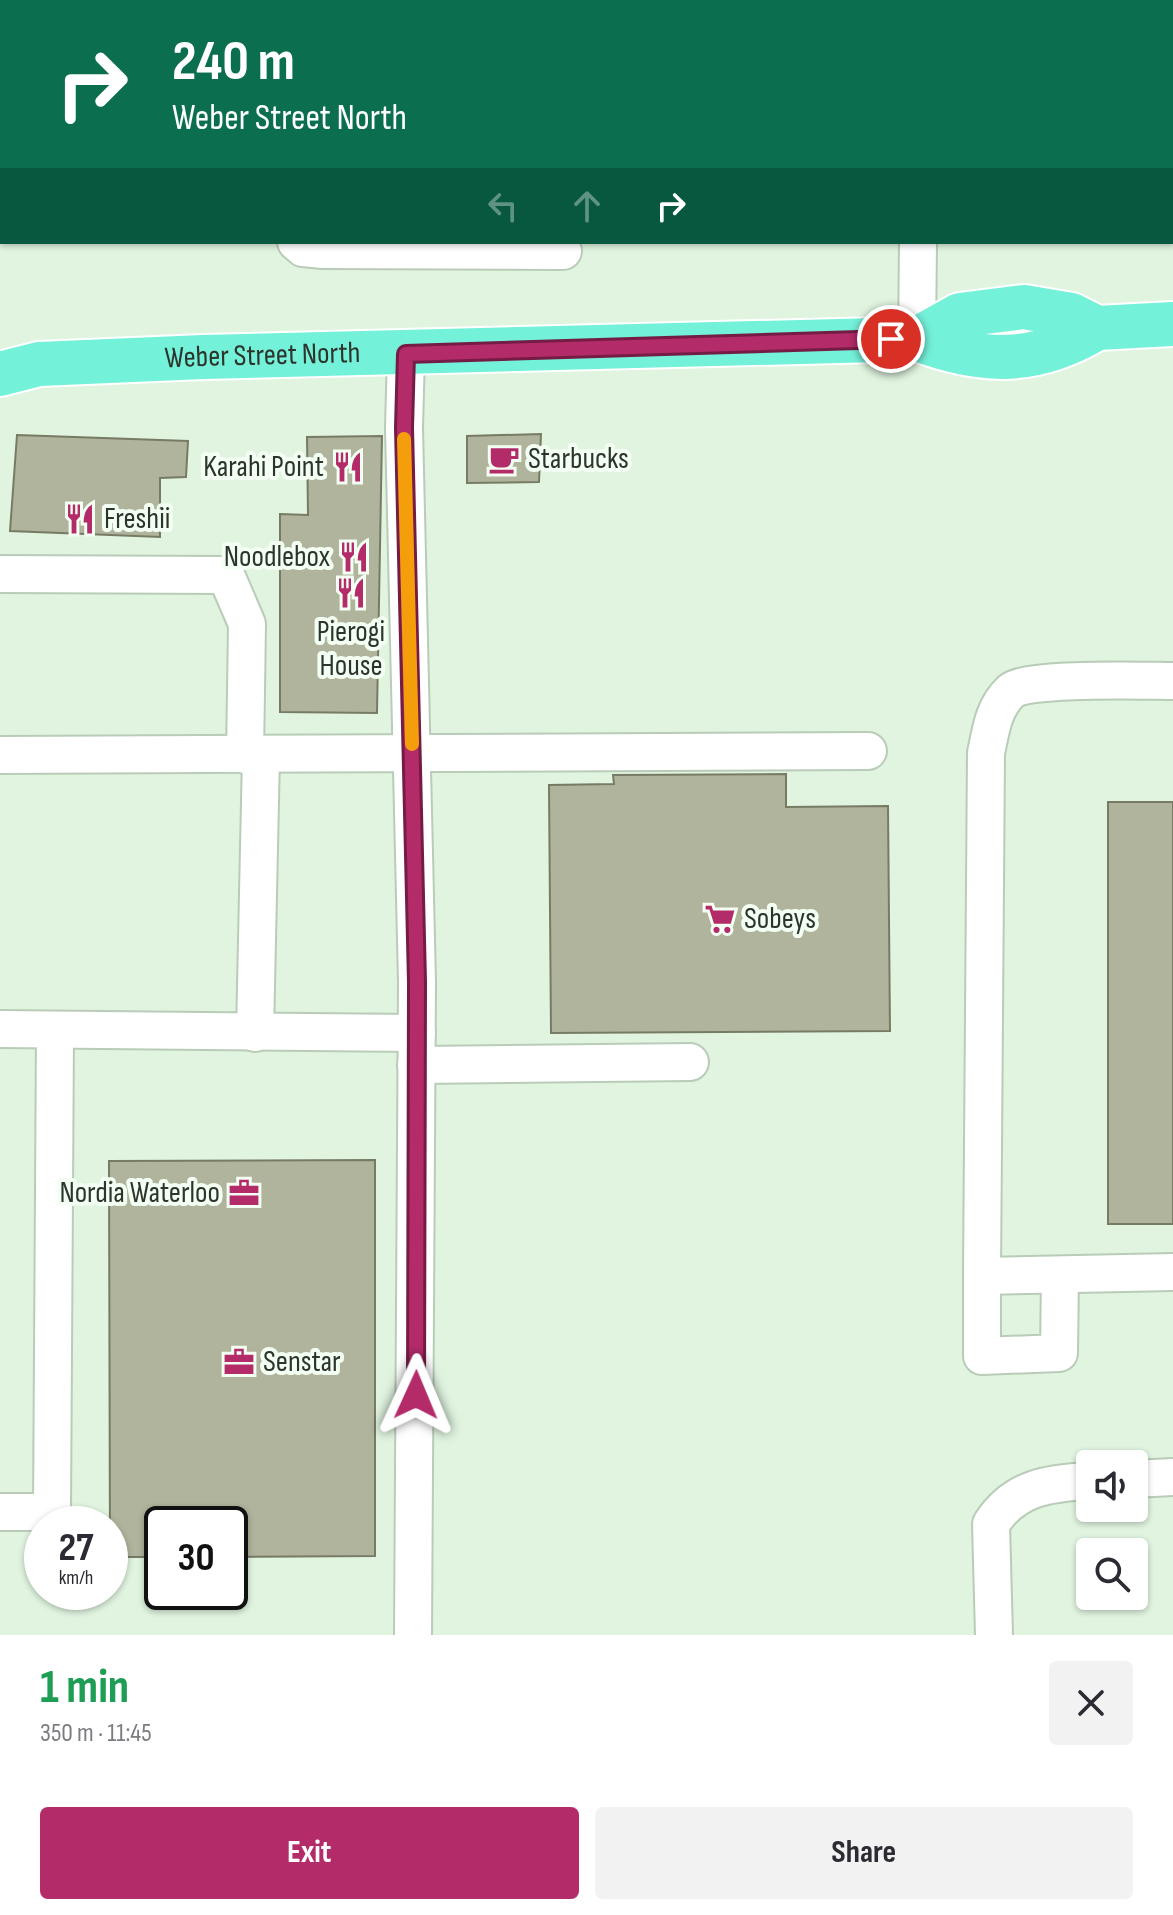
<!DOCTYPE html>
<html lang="en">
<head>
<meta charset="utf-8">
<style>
	:root { --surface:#fff; --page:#f2f2f3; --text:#2b2b33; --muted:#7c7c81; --accent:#b42b69 }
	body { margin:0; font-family:"Sofia Sans Condensed",sans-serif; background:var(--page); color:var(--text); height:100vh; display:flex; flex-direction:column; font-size:30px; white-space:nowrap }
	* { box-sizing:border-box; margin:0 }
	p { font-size:26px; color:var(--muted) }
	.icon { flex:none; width:44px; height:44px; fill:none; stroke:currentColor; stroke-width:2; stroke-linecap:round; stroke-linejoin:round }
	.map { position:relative; height:1635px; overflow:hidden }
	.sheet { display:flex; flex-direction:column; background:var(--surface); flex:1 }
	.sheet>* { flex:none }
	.top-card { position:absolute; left:0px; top:0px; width:1174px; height:244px; box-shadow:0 2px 6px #0004; background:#0b6e4f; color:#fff; overflow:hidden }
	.fabs { position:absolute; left:1076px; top:1450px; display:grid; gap:16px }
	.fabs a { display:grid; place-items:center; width:72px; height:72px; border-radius:8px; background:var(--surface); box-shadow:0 2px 6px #0004; font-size:40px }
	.speed { position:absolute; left:24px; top:1506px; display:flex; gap:16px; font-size:40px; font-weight:700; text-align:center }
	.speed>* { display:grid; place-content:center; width:104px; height:104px; border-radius:50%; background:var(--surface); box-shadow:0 2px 6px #0004; line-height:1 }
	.speed small { font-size:20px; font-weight:400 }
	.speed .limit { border:4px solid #111; border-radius:12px; background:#fff; color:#111 }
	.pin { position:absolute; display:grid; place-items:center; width:68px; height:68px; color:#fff; margin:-34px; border:4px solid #fff; border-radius:50%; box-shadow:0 2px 8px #0007 }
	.me { position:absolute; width:88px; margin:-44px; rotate:1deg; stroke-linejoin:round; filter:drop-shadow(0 0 6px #0008) }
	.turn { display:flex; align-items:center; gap:28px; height:168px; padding:0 40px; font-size:36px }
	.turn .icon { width:104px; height:104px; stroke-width:2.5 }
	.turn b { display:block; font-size:56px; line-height:68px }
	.lanes { display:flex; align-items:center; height:76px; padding:0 40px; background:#0003; justify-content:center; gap:40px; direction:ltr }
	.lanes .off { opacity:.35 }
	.round { display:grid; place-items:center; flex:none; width:84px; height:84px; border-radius:8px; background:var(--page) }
	.overview { display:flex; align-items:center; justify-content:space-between; height:136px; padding:0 40px }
	h1 { font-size:48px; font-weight:700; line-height:60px; color:#1e9e55 }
	.action { display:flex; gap:16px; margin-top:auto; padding:16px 40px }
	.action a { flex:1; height:92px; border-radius:8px; background:var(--accent); color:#fff; font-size:32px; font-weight:700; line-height:92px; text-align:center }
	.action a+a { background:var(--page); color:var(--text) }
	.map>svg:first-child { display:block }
</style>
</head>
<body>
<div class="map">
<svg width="1173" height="1635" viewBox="0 0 1173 1635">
	<rect width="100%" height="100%" fill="#e0f4e0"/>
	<g fill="#b0b49c" stroke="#777b64" stroke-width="2">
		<polygon points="0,0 162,0 162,2 2,2 0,9"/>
		<rect x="1034" y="0" width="52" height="2"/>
		<polygon points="541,434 539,482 467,483 467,436"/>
		<polygon points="17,435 188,441 186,477 160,478 160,537 10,531"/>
		<polygon points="382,436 377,713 280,712 280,514 308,515 307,437"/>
		<polygon points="786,774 786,807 888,806 890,1031 551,1033 549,785 614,784 613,775"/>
		<rect x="1108" y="802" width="65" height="422"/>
		<polygon points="375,1160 375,1556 230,1557 230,1524 162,1524 162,1557 110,1557 109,1161"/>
	</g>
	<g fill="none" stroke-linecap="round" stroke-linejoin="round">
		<g stroke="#b9ccb8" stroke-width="40">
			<g id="minor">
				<polyline points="284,0 284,2"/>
				<polyline points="924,2 924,0"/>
				<polyline points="1145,2 1146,0"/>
				<polyline points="1172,63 1173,63"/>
				<polyline points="296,242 303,248 323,250 563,251"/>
				<polyline points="917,339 918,242"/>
				<polyline points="406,354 404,428 417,982 413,1635"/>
				<polyline points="0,574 226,575 247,624 245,755"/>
				<path d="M1173,681C1146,681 1027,677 1011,691C993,708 991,730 986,753L982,1276L1173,1272"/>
				<polyline points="0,755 868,751"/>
				<polyline points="0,1029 417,1033"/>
				<polyline points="255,1033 261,755"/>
				<polyline points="416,1065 690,1062"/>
				<polyline points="982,1276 982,1356 1059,1353 1060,1275"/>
				<polyline points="1134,1479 1173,1477"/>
				<polyline points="0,1512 52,1512 55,1032"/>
				<path d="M994,1635L991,1524C1015,1487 1049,1483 1090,1481"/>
			</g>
		</g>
		<g stroke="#fff" stroke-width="48">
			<g id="major">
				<polyline points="917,339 960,315 1024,307 1071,315 1097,328 1173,324"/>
				<path id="s1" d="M0,374L39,364L203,357L917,339C983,364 1036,365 1097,328"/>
			</g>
		</g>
		<use href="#minor" stroke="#fff" stroke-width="36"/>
		<use href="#major" stroke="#74f1d9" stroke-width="44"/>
	</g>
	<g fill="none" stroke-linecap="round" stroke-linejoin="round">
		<g stroke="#751c44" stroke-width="20">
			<polyline id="route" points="416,1395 417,982 404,428 406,354 891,339"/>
		</g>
		<use href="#route" stroke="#b42b69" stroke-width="14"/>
		<polyline stroke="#f59e0b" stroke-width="14" points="404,439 412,744"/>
	</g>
	<defs>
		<g id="cafe-bare" transform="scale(2.4)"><path d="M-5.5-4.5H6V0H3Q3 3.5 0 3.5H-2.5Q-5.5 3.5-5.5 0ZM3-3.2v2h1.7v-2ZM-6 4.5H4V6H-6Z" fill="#b42b69" stroke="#f3fff2" stroke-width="2.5" paint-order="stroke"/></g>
		<g id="restaurant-bare" transform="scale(2.4)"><path d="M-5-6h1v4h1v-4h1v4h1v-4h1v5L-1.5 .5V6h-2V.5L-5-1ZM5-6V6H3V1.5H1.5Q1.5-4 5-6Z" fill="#b42b69" stroke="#f3fff2" stroke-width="2.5" paint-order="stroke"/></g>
		<g id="supermarket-bare" transform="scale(2.4)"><path d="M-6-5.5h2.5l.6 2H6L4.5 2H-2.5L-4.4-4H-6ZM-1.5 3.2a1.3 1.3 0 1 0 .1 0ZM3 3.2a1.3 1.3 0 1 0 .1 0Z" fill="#b42b69" stroke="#f3fff2" stroke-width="2.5" paint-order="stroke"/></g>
		<g id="office-bare" transform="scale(2.4)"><path d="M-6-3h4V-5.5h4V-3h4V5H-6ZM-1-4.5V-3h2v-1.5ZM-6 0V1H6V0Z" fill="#b42b69" stroke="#f3fff2" stroke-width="2.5" paint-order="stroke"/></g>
	</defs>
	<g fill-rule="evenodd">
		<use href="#cafe-bare" x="504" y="459"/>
		<use href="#restaurant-bare" x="348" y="467"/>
		<use href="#restaurant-bare" x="80" y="519"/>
		<use href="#restaurant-bare" x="354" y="557"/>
		<use href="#restaurant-bare" x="351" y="593"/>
		<use href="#supermarket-bare" x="720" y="919"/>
		<use href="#office-bare" x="244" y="1193"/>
		<use href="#office-bare" x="239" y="1362"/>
	</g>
	<g text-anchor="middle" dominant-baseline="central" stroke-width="8" stroke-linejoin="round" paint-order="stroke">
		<g font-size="30" fill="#2d342c" stroke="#f3fff2">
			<text stroke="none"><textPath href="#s1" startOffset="264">Weber Street North</textPath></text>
		</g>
		<g font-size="30" fill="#2d342c" stroke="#f3fff2" text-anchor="start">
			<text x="528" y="459">Starbucks</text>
			<text x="324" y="467" text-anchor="end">Karahi Point</text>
			<text x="104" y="519">Freshii</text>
			<text x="330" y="557" text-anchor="end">Noodlebox</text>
			<text x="351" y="632" text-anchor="middle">Pierogi<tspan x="351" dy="34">House</tspan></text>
			<text x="744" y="919">Sobeys</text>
			<text x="220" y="1193" text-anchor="end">Nordia Waterloo</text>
			<text x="263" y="1362">Senstar</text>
		</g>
	</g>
</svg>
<div class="fabs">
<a><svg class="icon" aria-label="sound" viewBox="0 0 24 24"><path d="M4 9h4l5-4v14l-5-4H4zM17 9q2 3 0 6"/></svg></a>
<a><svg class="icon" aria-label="search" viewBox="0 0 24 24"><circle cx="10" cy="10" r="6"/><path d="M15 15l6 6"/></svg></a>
</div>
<div class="speed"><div>27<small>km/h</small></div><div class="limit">30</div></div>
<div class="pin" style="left:891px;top:339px;background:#d93025"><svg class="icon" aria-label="arrive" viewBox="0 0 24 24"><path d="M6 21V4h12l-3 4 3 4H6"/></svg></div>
<svg class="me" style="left:416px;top:1395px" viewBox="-20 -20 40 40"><path d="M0-17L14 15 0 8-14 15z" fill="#b42b69" stroke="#fff" stroke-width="4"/></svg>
<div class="top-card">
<div class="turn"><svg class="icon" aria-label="right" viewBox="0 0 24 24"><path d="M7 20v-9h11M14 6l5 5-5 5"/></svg><div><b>240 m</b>Weber Street North</div></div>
<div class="lanes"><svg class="icon off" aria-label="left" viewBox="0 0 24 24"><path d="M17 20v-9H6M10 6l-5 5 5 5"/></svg><svg class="icon off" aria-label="ahead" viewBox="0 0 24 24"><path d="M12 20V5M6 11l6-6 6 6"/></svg><svg class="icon" aria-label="right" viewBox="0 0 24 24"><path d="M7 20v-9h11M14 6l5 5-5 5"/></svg></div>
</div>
</div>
<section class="sheet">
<div class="overview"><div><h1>1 min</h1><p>350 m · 11:45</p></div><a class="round"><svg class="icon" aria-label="close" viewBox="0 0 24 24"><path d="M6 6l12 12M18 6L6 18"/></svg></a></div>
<div class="action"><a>Exit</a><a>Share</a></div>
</section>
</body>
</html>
